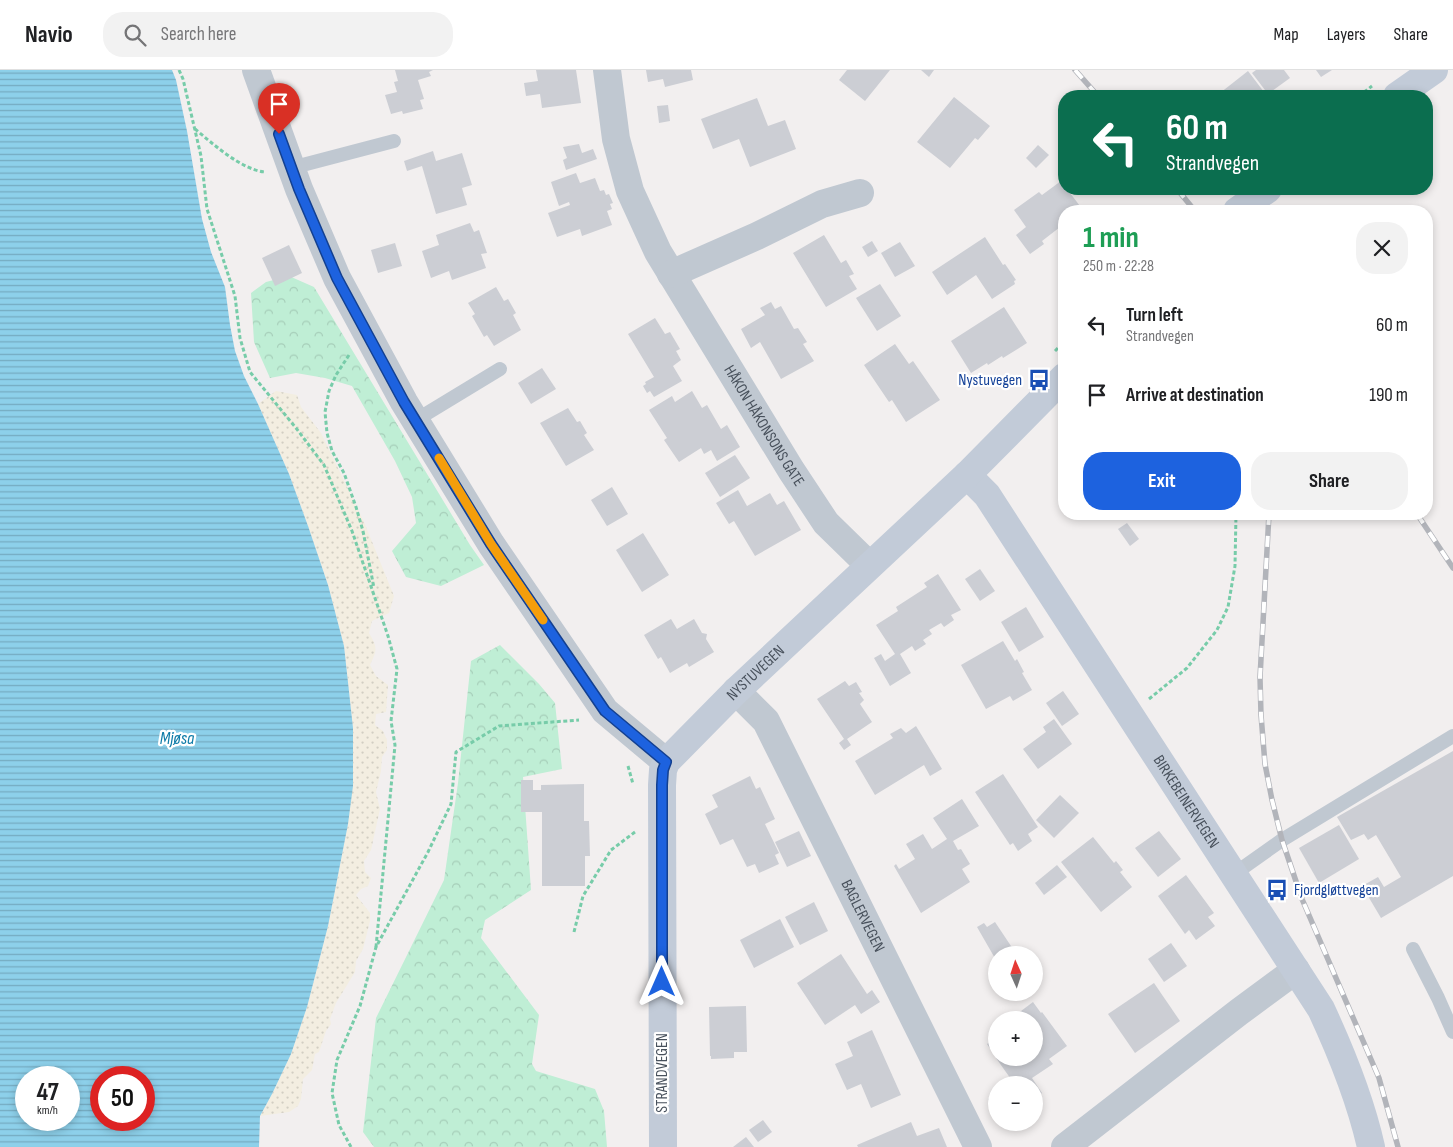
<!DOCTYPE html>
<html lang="en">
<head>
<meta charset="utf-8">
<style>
	:root { --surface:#fff; --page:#f2f2f2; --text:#202124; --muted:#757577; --line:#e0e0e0; --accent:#1d62df }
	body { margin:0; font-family:"Sofia Sans Condensed",sans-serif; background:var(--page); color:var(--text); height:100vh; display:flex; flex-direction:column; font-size:19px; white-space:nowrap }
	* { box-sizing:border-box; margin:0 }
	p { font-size:16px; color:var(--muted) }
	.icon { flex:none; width:28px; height:28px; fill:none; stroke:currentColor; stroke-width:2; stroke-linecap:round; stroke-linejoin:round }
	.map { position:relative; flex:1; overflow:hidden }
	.panel { position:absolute; left:1058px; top:135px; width:375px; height:315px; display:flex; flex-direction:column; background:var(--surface); border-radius:20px; box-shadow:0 2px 8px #0003 }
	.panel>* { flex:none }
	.guide { position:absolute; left:1058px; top:20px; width:375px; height:105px; border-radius:20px; box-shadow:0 2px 8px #0003; background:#0b6e4f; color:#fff; overflow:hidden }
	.needle { width:32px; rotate:357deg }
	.controls { position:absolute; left:988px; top:876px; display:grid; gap:10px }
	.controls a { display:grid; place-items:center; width:55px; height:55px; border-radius:50%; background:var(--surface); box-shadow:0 2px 8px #0003; font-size:25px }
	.speed { position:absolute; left:15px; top:996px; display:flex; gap:10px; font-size:25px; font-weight:700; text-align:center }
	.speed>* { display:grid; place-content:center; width:65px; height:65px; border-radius:50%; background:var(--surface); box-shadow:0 2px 8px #0003; line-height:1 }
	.speed small { font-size:12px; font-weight:400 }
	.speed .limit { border:8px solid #d22; background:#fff; color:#111 }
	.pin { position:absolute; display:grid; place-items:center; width:42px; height:42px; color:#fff; margin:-51px -21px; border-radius:50% 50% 50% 0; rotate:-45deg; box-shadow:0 0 5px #0007 }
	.pin .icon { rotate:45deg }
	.me { position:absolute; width:55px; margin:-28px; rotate:0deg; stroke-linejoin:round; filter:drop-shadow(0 0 4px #0008) }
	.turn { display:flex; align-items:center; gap:18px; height:105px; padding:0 25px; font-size:22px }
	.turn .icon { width:65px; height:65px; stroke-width:2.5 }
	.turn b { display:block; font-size:35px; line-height:42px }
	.round { display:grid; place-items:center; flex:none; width:52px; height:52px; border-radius:20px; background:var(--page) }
	.head { display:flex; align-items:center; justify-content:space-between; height:85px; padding:0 25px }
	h1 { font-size:30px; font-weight:700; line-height:38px; color:#1e9e55 }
	.button { display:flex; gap:10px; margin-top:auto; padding:10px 25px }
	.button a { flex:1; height:58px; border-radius:20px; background:var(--accent); color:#fff; font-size:20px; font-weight:700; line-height:58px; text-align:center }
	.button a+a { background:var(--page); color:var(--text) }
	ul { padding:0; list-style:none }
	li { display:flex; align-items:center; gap:15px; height:70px; padding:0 25px }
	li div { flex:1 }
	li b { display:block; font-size:19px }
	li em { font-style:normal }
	header { display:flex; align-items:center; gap:30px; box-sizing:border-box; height:70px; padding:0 25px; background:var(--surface); border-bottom:1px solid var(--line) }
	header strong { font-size:24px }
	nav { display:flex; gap:28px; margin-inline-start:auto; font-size:18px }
	.search { width:350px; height:45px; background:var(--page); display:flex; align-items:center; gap:12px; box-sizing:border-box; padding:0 18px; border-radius:20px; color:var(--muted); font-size:19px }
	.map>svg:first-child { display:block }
</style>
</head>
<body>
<header>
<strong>Navio</strong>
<div class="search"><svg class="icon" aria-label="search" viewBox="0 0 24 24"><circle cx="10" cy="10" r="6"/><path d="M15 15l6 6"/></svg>Search here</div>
<nav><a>Map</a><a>Layers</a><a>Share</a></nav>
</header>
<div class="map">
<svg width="1453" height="1077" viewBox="0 0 1453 1077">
	<defs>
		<pattern id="forest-crowns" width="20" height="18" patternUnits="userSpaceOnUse" patternTransform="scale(1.25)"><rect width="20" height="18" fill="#bfeed5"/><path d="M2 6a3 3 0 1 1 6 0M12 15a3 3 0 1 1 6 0" fill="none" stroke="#a6ceb9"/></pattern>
		<pattern id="sand-dots" width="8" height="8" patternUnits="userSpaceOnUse" patternTransform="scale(1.25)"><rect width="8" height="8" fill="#f3eee1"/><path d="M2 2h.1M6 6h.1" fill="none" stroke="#d2cec3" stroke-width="1.8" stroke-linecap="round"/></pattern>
		<pattern id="water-rules" width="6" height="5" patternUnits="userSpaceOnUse" patternTransform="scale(1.25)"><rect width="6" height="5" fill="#8dd0ea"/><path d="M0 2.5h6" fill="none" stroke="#75abc1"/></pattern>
	</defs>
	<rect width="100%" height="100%" fill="#f2efef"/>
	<g fill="url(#forest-crowns)">
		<polygon points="289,206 314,217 470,475 484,495 441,516 406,507 392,481 416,453 412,427 395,391 352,316 325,308 296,303 270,308 254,272 251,223 266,212"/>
		<polygon points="500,575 539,614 555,633 562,699 523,707 531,820 485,850 481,868 539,945 532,994 536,1001 595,1019 604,1041 607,1077 374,1077 363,1062 376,948 444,810 458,713 471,591"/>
	</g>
	<path fill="url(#sand-dots)" d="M276,321L297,325L301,337L321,363L364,452L394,526L389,543L372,551L369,563C378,578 377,580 370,595L376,606L388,615L386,642L376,644L375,655L383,661L387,670V680L382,687L381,701L376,722L380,739L371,780L364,791L365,802L371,808L368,816L361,819L356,825L370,843V851L363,879L356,891L355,902L336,933L330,949L331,954L326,961L319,982L315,984L312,1000L303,1009L301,1029L298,1036L289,1042L260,1046L272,1024L291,984L307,937L328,856L348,754L353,658L344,576L328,515L308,456L289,404L258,334Z"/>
	<path fill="url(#water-rules)" fill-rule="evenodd" d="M0,0H172L176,10L187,61L202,149L211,182L225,217L230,255L235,281L244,306L258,334L289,404L308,456L328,515L344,576L353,658V716L348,754L328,856L307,937L291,984L272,1024L260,1046L259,1077H0ZM26,1008H69V1050H26ZM101,1008H144V1050H101Z"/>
	<g fill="#ccced4">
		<polygon points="395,0 433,0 429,2 431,6 418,10 424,29 420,30 423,39 403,44 402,41 391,44 385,25 397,22 394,12 398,11"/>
		<polygon points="536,0 576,0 581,33 542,38 540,24 526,26 524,13 538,11"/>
		<polygon points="646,0 691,0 693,10 665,17 663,9 648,12"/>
		<polygon points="847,0 890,0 865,31 839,10"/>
		<polygon points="921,0 934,0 929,7"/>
		<polygon points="1256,0 1284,0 1290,8 1268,24 1252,3"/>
		<polygon points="1316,0 1332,0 1321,7"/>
		<polygon points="1248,1 1267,26 1223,26 1220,23"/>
		<polygon points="954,27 990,56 978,70 975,68 950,98 917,72"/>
		<polygon points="757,28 768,56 785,50 796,79 750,97 739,69 713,79 701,49"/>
		<polygon points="668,35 670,51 659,53 657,36"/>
		<polygon points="579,74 582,83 593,79 597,89 566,100 563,90 567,88 563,77"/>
		<polygon points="1038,75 1049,85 1036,98 1026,88"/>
		<polygon points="433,81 436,91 462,83 472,115 462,118 467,135 436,144 422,96 407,101 404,91"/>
		<polygon points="576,103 580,113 595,108 600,121 604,120 606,125 609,124 613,133 610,134 612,139 607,141 612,155 582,166 580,159 557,167 548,143 570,135 569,132 559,136 551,112"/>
		<polygon points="1061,111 1064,114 1064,119 1067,119 1083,140 1064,141 1064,154 1042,171 1044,174 1030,184 1016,165 1026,157 1014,140 1039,122 1042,125"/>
		<polygon points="470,153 474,162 479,160 487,183 481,184 486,198 452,210 449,201 431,208 422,181 439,175 436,165"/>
		<polygon points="824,165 841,193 846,190 854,204 849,206 857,219 826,237 793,183"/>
		<polygon points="985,167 1003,195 1005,194 1016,210 1014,211 1015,214 992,229 976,205 947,225 932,202"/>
		<polygon points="872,171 878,181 868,187 862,177"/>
		<polygon points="900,172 915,196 895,207 881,183"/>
		<polygon points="395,173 402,196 378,203 371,180"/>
		<polygon points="289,175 302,203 275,216 262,188"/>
		<polygon points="880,214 901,246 877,261 856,228"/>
		<polygon points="496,217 504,231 508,229 516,243 513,245 521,260 494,276 487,265 484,267 472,246 475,244 468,233"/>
		<polygon points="771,232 775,239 781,236 794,259 798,258 807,272 803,274 814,291 781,309 760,272 751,278 741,259 765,245 760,238"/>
		<polygon points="1004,237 1027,273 1003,288 1002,286 988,295 987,293 971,303 951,271"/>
		<polygon points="655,248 665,264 670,262 680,279 676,281 681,290 673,296 682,311 654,327 650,321 647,323 643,316 646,314 645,312 654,307 628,264"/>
		<polygon points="895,274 909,294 913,291 940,330 906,352 892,330 889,332 864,295"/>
		<polygon points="542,298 556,319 531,334 518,313"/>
		<polygon points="692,321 702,338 707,335 721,359 727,355 740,377 717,391 711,380 704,384 701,378 679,392 664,370 667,368 649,340 672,326 675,332"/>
		<polygon points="568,338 577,352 580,351 587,363 584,365 594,380 566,396 540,353"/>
		<polygon points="735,385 750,408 720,427 705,403"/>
		<polygon points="612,417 628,444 607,456 591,430"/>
		<polygon points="738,420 747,436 770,423 777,435 784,431 801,460 755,486 734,451 729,454 716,433"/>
		<polygon points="1127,453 1139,469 1130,476 1118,459"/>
		<polygon points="643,463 669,505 642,522 616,480"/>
		<polygon points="980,499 995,521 980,531 965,509"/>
		<polygon points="938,504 961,540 951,545 954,550 944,557 941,553 929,560 932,564 923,570 926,574 915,581 912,576 900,584 911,603 890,616 874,588 881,584 885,591 895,584 876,555 898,541 896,537 927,517 924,513"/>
		<polygon points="1026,537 1044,567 1019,582 1001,552"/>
		<polygon points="671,549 677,559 694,549 702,563 707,564 706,569 714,582 689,597 687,593 670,603 661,587 658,589 644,565"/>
		<polygon points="1003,571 1015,591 1017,589 1024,602 1022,603 1032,620 1013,631 1010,626 986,639 961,595"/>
		<polygon points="845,611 849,616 856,612 862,622 859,623 864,630 860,634 872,652 847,669 851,675 844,680 839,673 844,669 817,629"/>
		<polygon points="1063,621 1079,644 1062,656 1046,633"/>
		<polygon points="1054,649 1072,674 1038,699 1023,679 1046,662 1043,657"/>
		<polygon points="916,656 942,699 930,706 924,695 875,725 855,691 893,668 890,664 901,658 906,663"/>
		<polygon points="1453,681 1453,806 1381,848 1362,816 1378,807 1384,817 1401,807 1376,765 1368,770 1364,764 1351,770 1337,747"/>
		<polygon points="1003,704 1038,757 1028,764 1032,771 1018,781 1013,773 1010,775 975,722"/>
		<polygon points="750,706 756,719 760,717 775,749 765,754 779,783 775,785 779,794 759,803 755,794 747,797 733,769 720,775 705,744 718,737 712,725"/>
		<polygon points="521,710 533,710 533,720 541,720 541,715 584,714 584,751 589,751 590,786 585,786 585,816 542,816 542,742 521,742"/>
		<polygon points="1060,725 1079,743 1054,768 1036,750"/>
		<polygon points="962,729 979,756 953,771 958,780 961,779 970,794 962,799 970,812 921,843 894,796 896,794 899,799 915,789 906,774 923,764 932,779 947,769 933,748"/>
		<polygon points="1339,755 1359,789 1319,813 1299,778"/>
		<polygon points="799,761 811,786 787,797 775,772"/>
		<polygon points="1159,761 1181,789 1158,807 1135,778"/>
		<polygon points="1093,767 1114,793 1116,791 1123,800 1120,802 1132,817 1101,842 1061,792"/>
		<polygon points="1057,795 1067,807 1044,825 1035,813"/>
		<polygon points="1186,805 1214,843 1208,847 1215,856 1196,870 1189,860 1185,864 1158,826"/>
		<polygon points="814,832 828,861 800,875 785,847"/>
		<polygon points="780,849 794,877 754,898 740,870"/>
		<polygon points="995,852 1015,882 1011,885 996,885 996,890 977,857 984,853 987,857"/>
		<polygon points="1171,873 1187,896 1164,912 1148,889"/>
		<polygon points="841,884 867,924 872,920 880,932 861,944 855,935 825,955 797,913"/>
		<polygon points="1154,913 1180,951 1135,983 1108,944"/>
		<polygon points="1033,932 1041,943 1042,942 1067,976 1049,989 1053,994 1032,1008 1042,1023 1034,1028 1034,1015 1009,1015 1013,1012 996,988 1034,988 1034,950 1021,950 1017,944"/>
		<polygon points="746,936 747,982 734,982 734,988 711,989 711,986 710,986 709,937"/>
		<polygon points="872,960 901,1025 871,1038 861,1014 847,1020 835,994 853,986 847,972"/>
		<polygon points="996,968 996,987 987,974"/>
		<polygon points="996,1024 996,1041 988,1029"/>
		<polygon points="763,1050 772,1062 758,1072 749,1060"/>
		<polygon points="911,1052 917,1066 939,1058 947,1077 858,1077 857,1075"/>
		<polygon points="746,1067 754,1077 733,1077"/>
	</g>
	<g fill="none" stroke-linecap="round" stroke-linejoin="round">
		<g stroke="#77cca9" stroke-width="3" stroke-dasharray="4 2.5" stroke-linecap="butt">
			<polyline points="179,0 183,9 201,86 207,139 235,226 240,268 250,302 296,358 324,395 352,461 388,566 397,599 391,651 395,675 376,877"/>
			<polyline points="1359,26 1372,16"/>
			<path d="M195,59C213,74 242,100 265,102"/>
			<polyline points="1055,281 1064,272"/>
			<polyline points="349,285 336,305 329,321 325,342 327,363 332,381 344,403 356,437 363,461 374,518"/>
			<polyline points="1149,629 1187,598 1217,560 1228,537 1235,496 1236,444"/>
			<polyline points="628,696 633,714"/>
			<polyline points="574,862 583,826 611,780 635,762"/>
			<polyline points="351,1077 339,1055 332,1023 337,990 360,936 376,877 428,782 451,734 456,682 499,656 579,650"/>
		</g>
		<g stroke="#c0c8d1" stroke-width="14">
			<polyline points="291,98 394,71"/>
			<polyline points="416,350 500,299"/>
			<polyline points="1234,804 1282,770 1453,666"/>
			<polyline points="1413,879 1438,928 1453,962"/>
		</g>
		<g stroke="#c0c8d1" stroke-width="28">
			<polyline points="256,0 299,119 337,208 404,332 491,474 605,641 666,692"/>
			<path id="s1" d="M607,0L616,69L630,121L658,182L791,400L826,453L869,495"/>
			<polyline points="671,204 757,166 822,134 860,123"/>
			<path id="s2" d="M736,621L766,651L978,1077"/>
			<polyline points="1065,1077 1239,942 1296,900"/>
		</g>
		<g stroke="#c2cbd8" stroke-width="28">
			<polyline points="1397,26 1434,0"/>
			<polyline points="1237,141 1268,119"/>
			<path id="s3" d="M967,405L987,425L1321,939C1342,984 1360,1028 1371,1077"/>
			<path id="s4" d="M663,1077L662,715L663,700L666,692L736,621L967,405L1064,307"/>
		</g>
		<g stroke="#b2b4ba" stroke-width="5.5">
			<g id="rail">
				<polyline points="1075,0 1098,26"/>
				<polyline points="1177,119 1195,141"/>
				<polyline points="1269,444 1260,607 1261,645 1265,694 1272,730 1282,770 1302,829 1379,1008 1398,1077"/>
				<polyline points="1417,444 1453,498"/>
			</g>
		</g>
		<use href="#rail" stroke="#fff" stroke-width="4" stroke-dasharray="11" stroke-linecap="butt"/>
	</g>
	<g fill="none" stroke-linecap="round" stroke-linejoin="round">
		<g stroke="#134091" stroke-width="12">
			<polyline id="route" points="279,64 299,119 337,208 404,332 491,474 605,641 666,692 663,700 662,715 662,912"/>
		</g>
		<use href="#route" stroke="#1d62df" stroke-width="9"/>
		<polyline stroke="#f59e0b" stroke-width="9" points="439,388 491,474 543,550"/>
	</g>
	<defs>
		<g id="bus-bare" transform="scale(1.725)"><path d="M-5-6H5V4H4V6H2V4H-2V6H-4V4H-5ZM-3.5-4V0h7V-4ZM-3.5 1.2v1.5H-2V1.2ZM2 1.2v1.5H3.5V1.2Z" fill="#1a4fb4" stroke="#fff" stroke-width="2.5" paint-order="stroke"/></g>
	</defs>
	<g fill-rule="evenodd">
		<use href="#bus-bare" x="1039" y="310"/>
		<use href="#bus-bare" x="1277" y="820"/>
	</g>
	<g text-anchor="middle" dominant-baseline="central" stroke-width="4.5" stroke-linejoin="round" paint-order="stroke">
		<g font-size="16" fill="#164399" stroke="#fff" text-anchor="end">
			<text x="1022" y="310">Nystuvegen</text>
			<text x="1294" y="820" text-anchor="start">Fjordgløttvegen</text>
		</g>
		<g font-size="16" fill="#48515c" stroke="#fff">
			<text stroke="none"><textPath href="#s1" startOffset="394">HÅKON HÅKONSONS GATE</textPath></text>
			<text stroke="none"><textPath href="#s4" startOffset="512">NYSTUVEGEN</textPath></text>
			<text stroke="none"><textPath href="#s3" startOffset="394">BIRKEBEINERVEGEN</textPath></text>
			<text stroke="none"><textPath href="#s2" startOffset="260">BAGLERVEGEN</textPath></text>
			<text transform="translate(662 1003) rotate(-90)">STRANDVEGEN</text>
		</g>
		<g font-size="18" font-style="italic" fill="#0f7ca8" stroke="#fff">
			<text x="177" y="668">Mjøsa</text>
		</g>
	</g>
</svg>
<div class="controls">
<a><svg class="needle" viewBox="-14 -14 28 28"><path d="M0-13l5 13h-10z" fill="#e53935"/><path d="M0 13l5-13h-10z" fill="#757577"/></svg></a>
<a>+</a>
<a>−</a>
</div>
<div class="speed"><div>47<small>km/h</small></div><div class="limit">50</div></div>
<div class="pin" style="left:279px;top:64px;background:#d93025"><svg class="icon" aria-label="arrive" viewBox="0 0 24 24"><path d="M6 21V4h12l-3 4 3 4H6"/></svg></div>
<svg class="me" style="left:662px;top:912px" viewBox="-20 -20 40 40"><path d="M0-17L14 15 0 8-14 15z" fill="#1d62df" stroke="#fff" stroke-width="4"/></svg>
<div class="guide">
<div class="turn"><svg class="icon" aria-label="left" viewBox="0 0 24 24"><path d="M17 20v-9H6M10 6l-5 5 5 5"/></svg><div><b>60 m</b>Strandvegen</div></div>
</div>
<section class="panel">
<div class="head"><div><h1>1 min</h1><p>250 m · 22:28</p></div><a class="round"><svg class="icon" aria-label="close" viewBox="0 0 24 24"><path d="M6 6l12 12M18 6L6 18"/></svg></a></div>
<ul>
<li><svg class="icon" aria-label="left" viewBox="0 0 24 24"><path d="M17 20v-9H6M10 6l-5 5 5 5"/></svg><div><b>Turn left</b><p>Strandvegen</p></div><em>60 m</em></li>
<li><svg class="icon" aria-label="arrive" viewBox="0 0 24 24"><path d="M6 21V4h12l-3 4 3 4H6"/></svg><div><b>Arrive at destination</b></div><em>190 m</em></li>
</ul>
<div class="button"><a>Exit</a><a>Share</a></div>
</section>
</div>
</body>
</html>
